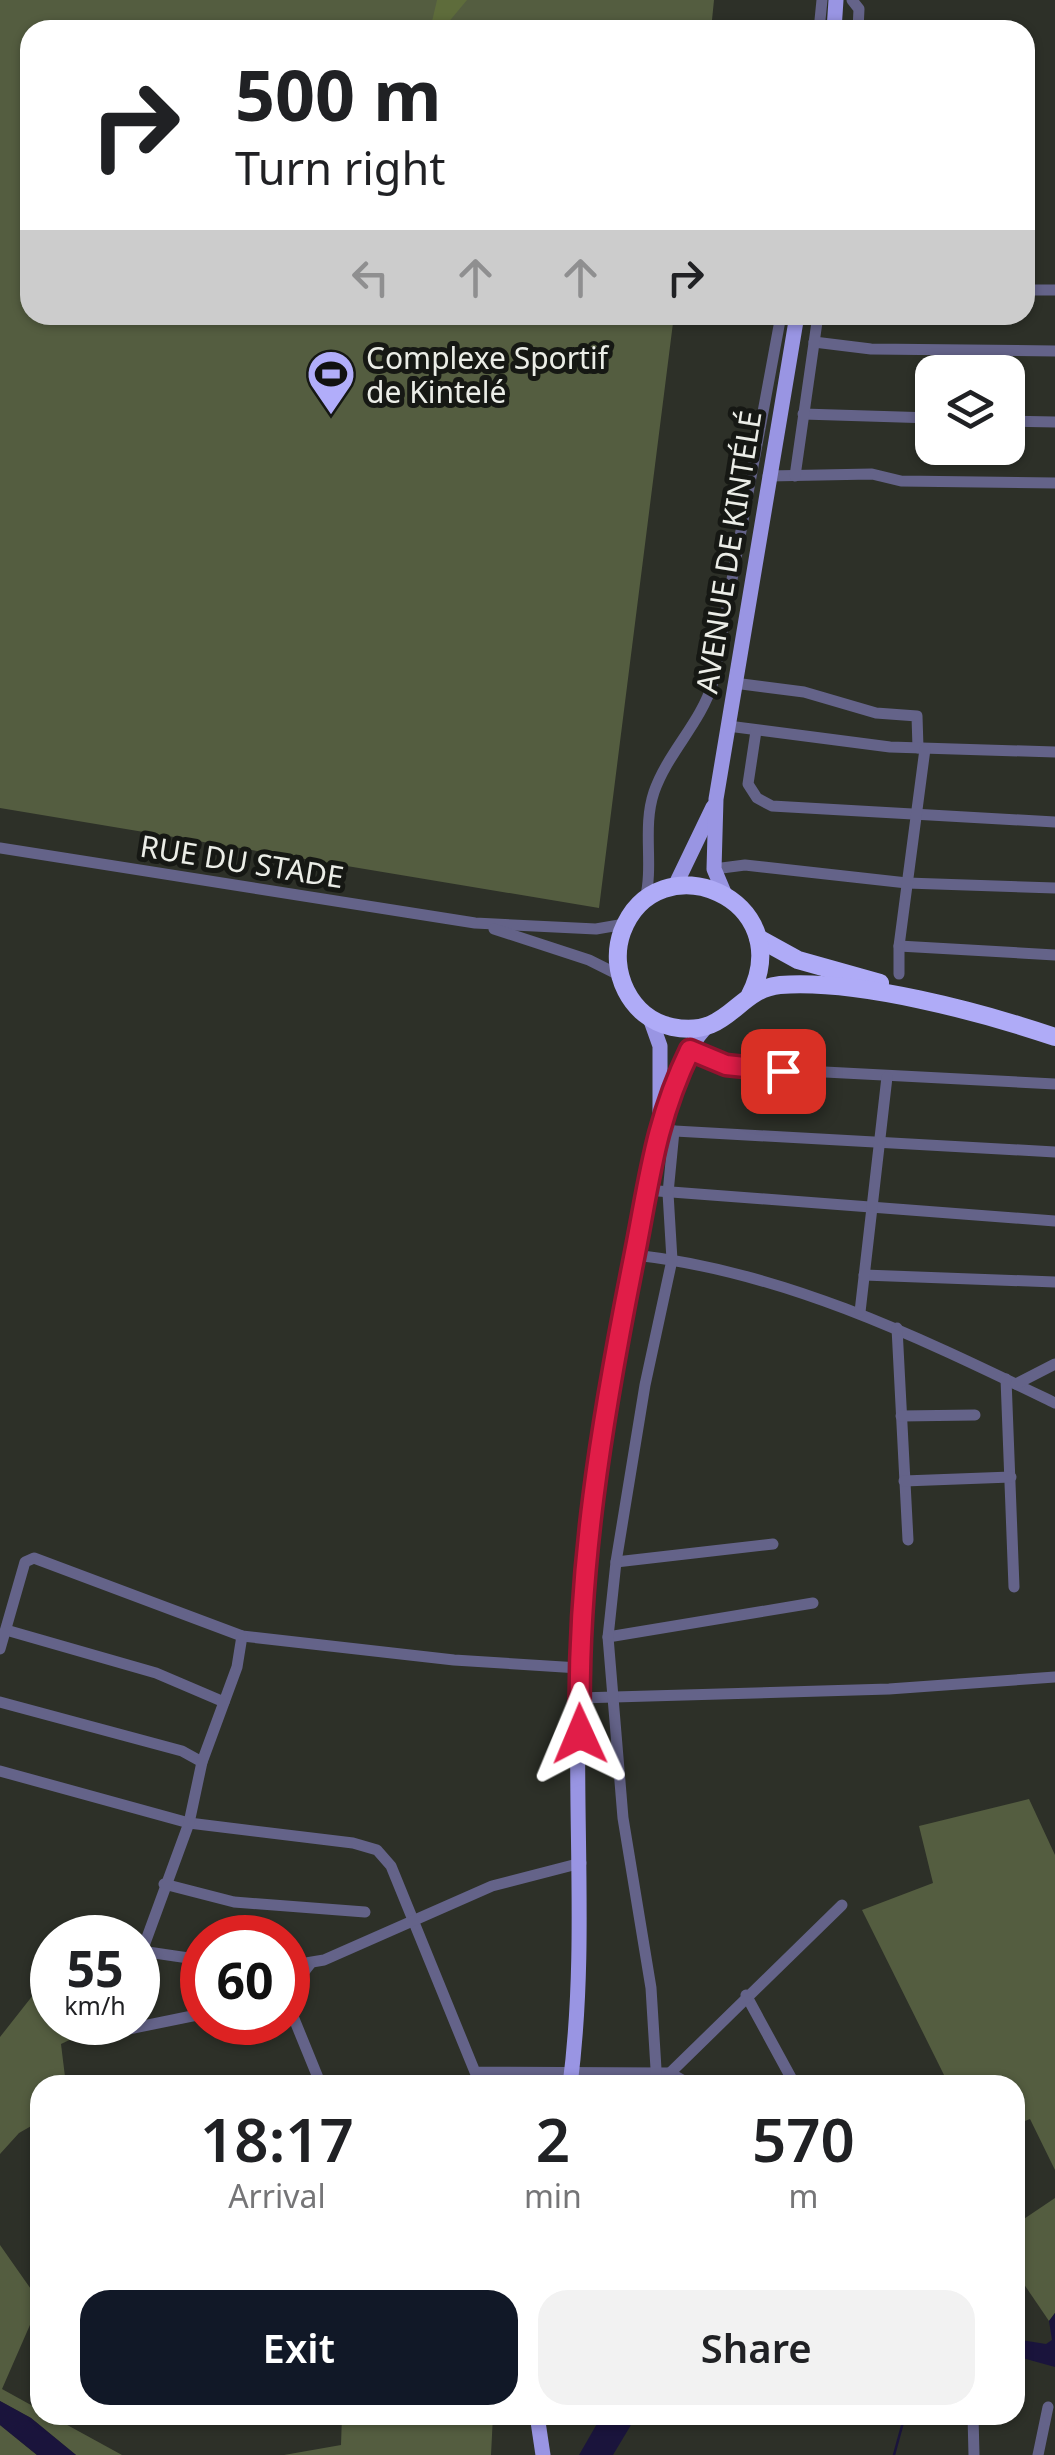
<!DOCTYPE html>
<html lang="en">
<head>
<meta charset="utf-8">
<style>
	:root { --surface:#fff; --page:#f2f2f2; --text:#202124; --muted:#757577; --accent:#111827 }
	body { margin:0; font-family:"Noto Sans",sans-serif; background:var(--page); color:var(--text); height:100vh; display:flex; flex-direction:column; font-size:38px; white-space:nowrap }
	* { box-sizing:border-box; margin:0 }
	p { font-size:32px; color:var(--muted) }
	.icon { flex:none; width:55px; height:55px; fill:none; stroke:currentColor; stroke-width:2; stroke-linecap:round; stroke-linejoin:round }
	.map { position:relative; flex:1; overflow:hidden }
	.side { position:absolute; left:30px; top:2075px; width:995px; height:350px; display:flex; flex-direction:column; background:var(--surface); border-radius:30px; box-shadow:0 2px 8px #0004 }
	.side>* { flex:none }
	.top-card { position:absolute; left:20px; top:20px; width:1015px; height:305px; border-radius:30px; box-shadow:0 2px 8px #0004; background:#fff; color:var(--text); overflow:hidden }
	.controls { position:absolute; left:915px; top:355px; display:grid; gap:20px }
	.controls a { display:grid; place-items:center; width:110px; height:110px; border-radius:20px; background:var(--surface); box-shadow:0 2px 8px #0004; font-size:50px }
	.speed { position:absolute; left:30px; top:1915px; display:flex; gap:20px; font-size:50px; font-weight:700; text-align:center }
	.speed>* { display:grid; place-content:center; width:130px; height:130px; border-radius:50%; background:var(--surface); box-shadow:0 2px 8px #0004; line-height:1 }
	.speed small { font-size:25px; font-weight:400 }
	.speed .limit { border:15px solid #d22; background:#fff; color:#111 }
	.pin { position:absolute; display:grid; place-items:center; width:85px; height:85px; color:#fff; margin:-42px; border-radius:20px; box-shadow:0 5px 15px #0006 }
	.me { position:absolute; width:110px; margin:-55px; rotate:359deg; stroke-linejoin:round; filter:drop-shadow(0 0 8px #0008) }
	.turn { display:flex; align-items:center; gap:35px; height:210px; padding:0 50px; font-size:45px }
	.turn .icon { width:130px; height:130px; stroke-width:2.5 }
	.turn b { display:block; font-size:70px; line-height:85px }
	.lanes { display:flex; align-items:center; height:95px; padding:0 50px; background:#0003; justify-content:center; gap:50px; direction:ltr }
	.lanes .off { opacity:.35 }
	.eta { display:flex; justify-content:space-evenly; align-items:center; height:170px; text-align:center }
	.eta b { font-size:60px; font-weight:600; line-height:70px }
	.primary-button { display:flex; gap:20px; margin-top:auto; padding:20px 50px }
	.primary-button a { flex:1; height:115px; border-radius:30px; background:var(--accent); color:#fff; font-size:40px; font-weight:600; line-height:115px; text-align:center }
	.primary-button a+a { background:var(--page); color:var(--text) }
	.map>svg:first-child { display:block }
</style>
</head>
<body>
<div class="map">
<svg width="1055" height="2455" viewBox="0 0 1055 2455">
	<rect width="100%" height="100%" fill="#2d3028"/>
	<g fill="#545d40">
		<polygon points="0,0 714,0 711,30 30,30 30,315 674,315 599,908 0,808"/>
		<polygon points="1029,1799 1055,1855 1055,2170 1030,2119 1015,2125 1015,2085 949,2085 862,1910 933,1883 919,1826"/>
		<polygon points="52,1971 52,2022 77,2023 82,2034 61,2044 66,2085 40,2085 40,2121 19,2133 0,2154 0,2037"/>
		<polygon points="1055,2198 1055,2313 1049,2321 1015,2271 1015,2225"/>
		<polygon points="0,2245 40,2302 2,2389 40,2410 40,2415 49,2415 122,2455 76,2455 31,2418 0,2401"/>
		<polygon points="342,2415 493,2415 491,2455 284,2455 341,2445"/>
		<polygon points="0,2425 37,2455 0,2455"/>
	</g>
	<polygon fill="#5e6c3b" points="437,0 467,0 442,30 430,30"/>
	<g fill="#1a143c">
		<polygon points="1055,2313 1055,2367 1015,2356 1015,2339 1046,2344 1052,2340 1049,2321"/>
		<polygon points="0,2401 31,2418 76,2455 37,2455 0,2425"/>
		<polygon points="602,2415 637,2415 613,2455 579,2455"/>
	</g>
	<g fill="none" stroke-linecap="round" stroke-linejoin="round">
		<polyline stroke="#1a143c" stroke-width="2.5" points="894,2455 905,2415"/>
		<g stroke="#646389" stroke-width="11">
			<polyline points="852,0 859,9 858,30"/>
			<polyline points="819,30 822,0"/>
			<polyline points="1025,290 1055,290"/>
			<polyline points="814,342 871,349 1055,351"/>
			<polyline points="803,414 932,418"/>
			<polyline points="1008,421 1055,422"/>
			<polyline points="768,476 872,474 901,481 1055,483"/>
			<polyline points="795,476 818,315"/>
			<polyline points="734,683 804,692 876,713 917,716 918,748"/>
			<polyline points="728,726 890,747 1055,752"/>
			<polyline points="756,731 748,784 757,798 772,806 1055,822"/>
			<polyline points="0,848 475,923 596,929 625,924"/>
			<polyline points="714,869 745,865 907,883 1055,888"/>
			<path d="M645,900C654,864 642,828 654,792C668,752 701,723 713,682L781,315"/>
			<polyline points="494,929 589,960 619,975"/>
			<polyline points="899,946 1055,955"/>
			<polyline points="899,974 899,946 925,749"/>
			<polyline points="690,1050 719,1063 747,1068 1055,1084"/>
			<polyline points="657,1130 1055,1152"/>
			<polyline points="645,1190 1055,1221"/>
			<path d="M635,1255C786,1272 920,1338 1055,1403"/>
			<polyline points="864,1275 1055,1282"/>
			<polyline points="860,1312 887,1077"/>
			<polyline points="897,1328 908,1540"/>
			<polyline points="1006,1379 1014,1587"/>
			<polyline points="1016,1384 1055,1364"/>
			<polyline points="901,1416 975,1415"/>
			<polyline points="904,1481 1011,1477"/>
			<polyline points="616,1562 773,1544"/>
			<polyline points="6,1630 156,1673 224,1702"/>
			<polyline points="608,1637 813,1603"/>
			<polyline points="0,1649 25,1562 34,1558 242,1636 454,1660 579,1668"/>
			<polyline points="579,1698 889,1689 1055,1677"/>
			<polyline points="0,1702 182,1751 202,1762"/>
			<polyline points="0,1771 189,1823 353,1843 377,1850 391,1866 475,2072 670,2073 691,2085"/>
			<polyline points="164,1884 234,1902 365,1912"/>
			<polyline points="141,1951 202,1960"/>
			<polyline points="138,1962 189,1823 202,1762 237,1667 242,1636"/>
			<polyline points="288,1966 324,1960 492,1886 581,1863"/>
			<polyline points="288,1992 310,1964"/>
			<polyline points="746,1995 795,2085"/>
			<polyline points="288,2004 321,2085"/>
			<polyline points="117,2022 124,2030 202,2014"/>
			<polyline points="670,2073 842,1905"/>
			<polyline points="657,2085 651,1988 623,1818 608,1637 616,1562 645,1385 672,1260 668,1193 674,1131"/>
			<polyline points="973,2415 974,2455"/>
			<polyline points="1038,2455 1048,2407"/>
		</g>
		<g stroke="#9995e3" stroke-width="15">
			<polyline points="834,30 836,0"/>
			<polyline points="675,886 713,807"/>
			<polyline points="725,895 714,869 716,799 797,315"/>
			<polyline points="650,1018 660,1046 660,1112"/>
			<path d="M570,2085C588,1946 573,1808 579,1669C586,1525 610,1389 636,1248C649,1177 655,1084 706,1027"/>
			<polyline points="537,2415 543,2455"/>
		</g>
		<g stroke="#afabf7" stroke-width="18">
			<polyline points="758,938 798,960 880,983"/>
			<path d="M749,997C801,898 657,839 622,932C608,971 630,1018 672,1027C729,1039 736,989 780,985C858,979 981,1012 1055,1037"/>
		</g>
	</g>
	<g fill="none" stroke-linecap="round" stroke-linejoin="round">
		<g stroke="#92132f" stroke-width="25">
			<path id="route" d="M580,1734C576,1574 602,1419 633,1263C649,1184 654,1124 690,1050L726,1065L783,1071"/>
		</g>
		<use href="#route" stroke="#e11d48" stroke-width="18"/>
	</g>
	<defs>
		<g id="stadium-pin" transform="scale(2.5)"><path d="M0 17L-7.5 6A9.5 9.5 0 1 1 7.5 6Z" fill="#b1adfa" stroke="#161814"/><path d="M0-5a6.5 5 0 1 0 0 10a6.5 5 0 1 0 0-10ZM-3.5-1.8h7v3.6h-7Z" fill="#111"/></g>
	</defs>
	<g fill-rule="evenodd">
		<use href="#stadium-pin" x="331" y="374"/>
	</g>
	<g text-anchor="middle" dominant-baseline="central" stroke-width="10" stroke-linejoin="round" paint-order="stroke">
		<g font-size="30" fill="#ebede7" stroke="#161814" text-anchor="start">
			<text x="366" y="357">Complexe Sportif<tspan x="366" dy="34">de Kintelé</tspan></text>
		</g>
		<g font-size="30" fill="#ebede7" stroke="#161814">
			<text transform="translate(728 552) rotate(-81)">AVENUE DE KINTÉLÉ</text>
			<text transform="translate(242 861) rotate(9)">RUE DU STADE</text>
		</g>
	</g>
</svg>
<div class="controls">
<a><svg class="icon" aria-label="layers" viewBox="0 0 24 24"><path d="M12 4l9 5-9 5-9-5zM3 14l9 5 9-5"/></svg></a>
</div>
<div class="speed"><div>55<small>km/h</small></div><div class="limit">60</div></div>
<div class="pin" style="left:783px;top:1071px;background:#d93025"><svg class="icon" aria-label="arrive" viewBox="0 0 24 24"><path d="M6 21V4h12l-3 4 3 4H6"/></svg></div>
<svg class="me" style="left:580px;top:1734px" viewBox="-20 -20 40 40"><path d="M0-17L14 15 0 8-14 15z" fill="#e11d48" stroke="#fff" stroke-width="4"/></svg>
<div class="top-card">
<div class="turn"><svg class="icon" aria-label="right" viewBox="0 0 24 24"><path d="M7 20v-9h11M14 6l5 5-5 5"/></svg><div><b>500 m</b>Turn right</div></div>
<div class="lanes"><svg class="icon off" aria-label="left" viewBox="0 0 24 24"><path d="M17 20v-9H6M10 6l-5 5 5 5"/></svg><svg class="icon off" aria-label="ahead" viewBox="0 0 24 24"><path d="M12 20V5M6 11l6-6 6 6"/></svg><svg class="icon off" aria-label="ahead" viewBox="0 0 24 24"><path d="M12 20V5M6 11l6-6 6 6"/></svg><svg class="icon" aria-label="right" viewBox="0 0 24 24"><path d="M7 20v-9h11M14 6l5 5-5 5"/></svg></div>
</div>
<section class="side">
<div class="eta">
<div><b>18:17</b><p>Arrival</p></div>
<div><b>2</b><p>min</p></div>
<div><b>570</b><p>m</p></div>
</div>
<div class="primary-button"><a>Exit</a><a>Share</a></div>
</section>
</div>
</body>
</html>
